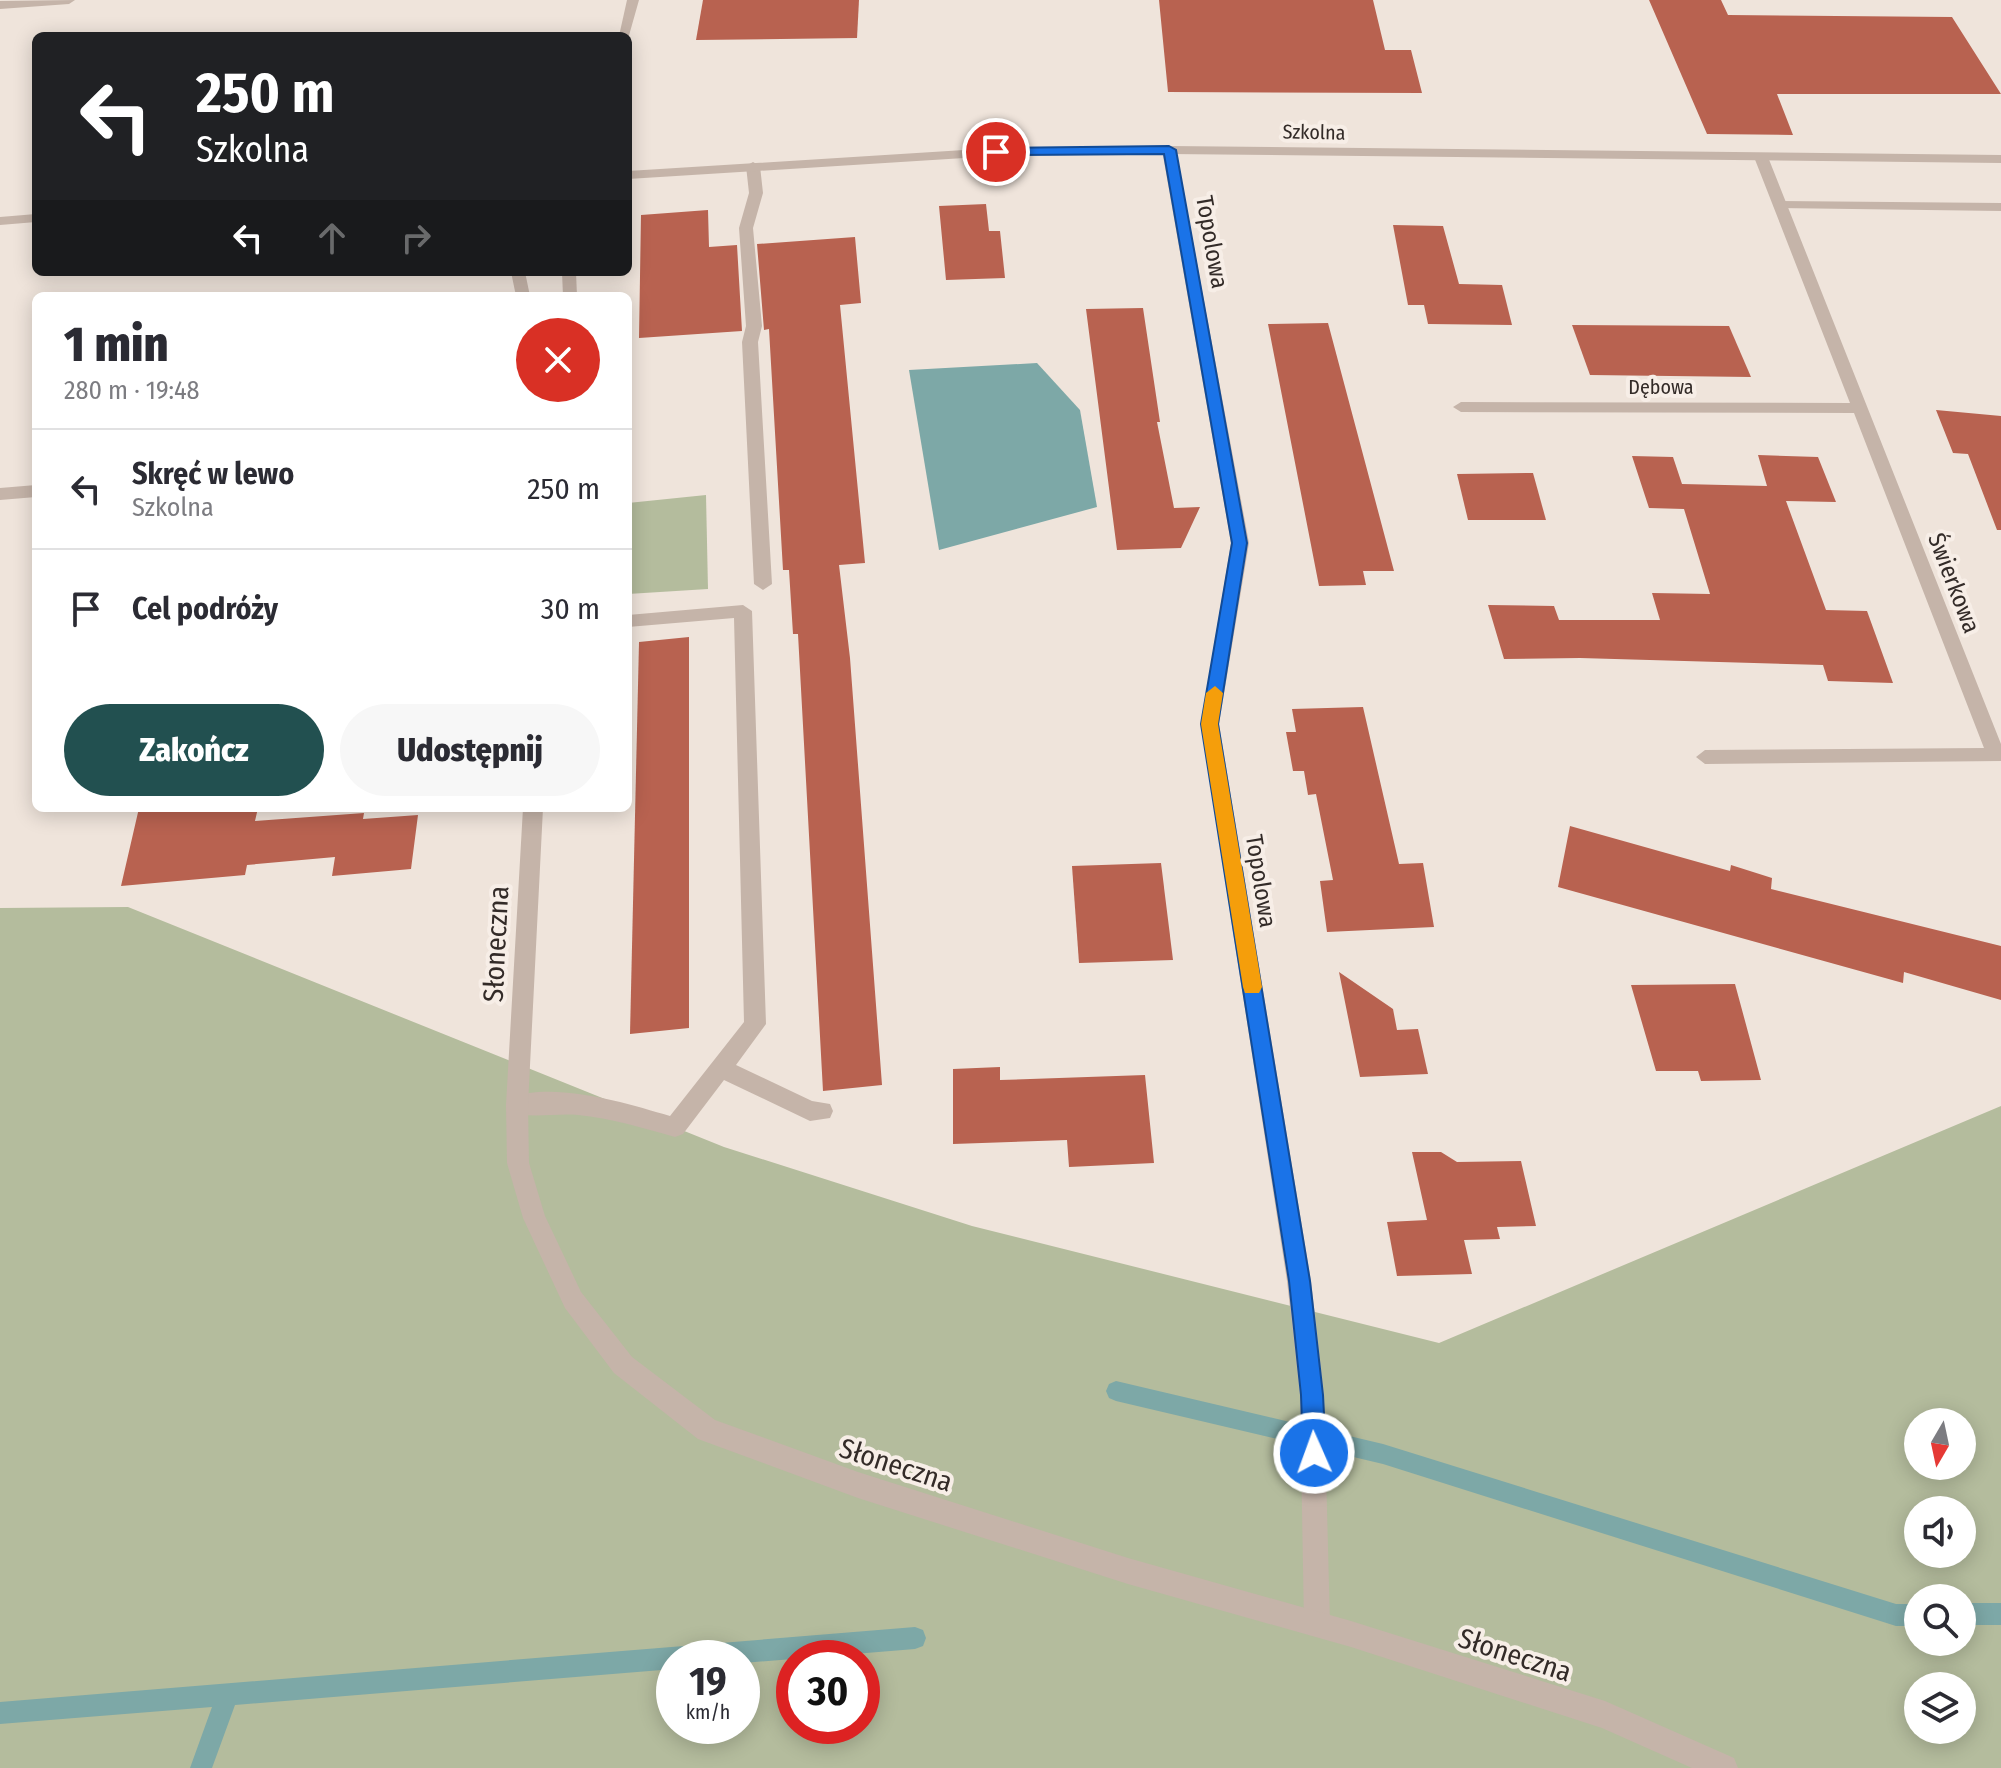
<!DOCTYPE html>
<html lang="pl">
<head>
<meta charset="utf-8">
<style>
	:root { --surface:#fff; --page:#f7f7f7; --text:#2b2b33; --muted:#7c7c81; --line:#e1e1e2; --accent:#225050 }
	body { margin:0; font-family:"Fira Sans Condensed",sans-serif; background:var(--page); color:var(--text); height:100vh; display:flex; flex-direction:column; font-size:30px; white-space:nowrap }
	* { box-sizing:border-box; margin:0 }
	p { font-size:26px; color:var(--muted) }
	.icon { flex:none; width:44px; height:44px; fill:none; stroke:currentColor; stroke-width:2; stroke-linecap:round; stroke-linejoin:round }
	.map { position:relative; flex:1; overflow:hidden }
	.side { position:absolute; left:32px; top:292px; width:600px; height:520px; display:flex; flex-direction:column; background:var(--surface); border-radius:12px; box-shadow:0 4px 20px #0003 }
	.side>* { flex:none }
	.hud { position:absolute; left:32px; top:32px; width:600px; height:244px; border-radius:12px; box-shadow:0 4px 20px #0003; background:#202124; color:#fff; overflow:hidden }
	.needle { width:52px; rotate:189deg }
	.buttons { position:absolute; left:1904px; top:1408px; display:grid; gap:16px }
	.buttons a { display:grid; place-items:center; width:72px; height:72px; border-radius:50%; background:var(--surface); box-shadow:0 4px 20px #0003; font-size:40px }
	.speed { position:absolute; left:656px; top:1640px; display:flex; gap:16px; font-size:40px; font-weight:700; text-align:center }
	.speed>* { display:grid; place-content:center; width:104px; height:104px; border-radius:50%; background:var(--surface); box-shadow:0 4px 20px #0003; line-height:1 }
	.speed small { font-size:20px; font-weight:400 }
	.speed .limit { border:12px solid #d22; background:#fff; color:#111 }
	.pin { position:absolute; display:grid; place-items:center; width:68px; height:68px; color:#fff; margin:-34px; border:4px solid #fff; border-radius:50%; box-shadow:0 2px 8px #0007 }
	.me { position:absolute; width:88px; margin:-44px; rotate:358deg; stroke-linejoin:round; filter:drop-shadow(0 0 6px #0008) }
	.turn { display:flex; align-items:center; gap:28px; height:168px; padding:0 32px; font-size:36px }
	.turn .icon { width:104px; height:104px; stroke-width:2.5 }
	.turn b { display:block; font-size:56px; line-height:68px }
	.lanes { display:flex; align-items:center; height:76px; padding:0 32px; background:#0003; justify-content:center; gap:40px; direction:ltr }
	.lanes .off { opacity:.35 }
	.round { display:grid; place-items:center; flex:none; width:84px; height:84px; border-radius:42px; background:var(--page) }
	.summary { display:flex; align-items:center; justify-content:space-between; height:136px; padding:0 32px }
	h1 { font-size:48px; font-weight:800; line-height:60px }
	.button { display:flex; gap:16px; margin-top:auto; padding:16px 32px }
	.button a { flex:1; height:92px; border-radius:48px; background:var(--accent); color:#fff; font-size:32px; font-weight:800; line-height:92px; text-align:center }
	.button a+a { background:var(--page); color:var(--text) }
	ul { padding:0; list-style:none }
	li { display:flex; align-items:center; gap:24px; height:120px; padding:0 32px; border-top:2px solid var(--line) }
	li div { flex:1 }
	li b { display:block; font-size:30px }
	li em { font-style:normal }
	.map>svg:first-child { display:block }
</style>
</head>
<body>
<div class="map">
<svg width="2001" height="1768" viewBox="0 0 2001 1768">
	<rect width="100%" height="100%" fill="#efe4db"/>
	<g fill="#b4bc9d" fill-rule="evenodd">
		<polygon points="706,495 708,589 628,594 628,503"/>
		<path d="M128,907L724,1147L972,1226L1439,1343L2001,1106V1768H0V908ZM1918,1422H1962V1466H1918ZM1918,1510H1962V1554H1918ZM1918,1598H1962V1642H1918ZM674,1658H742V1726H674ZM794,1658H862V1726H794ZM1918,1686H1962V1730H1918Z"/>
	</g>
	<polygon fill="#7da8a7" points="1037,363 1080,410 1097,507 939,550 909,370"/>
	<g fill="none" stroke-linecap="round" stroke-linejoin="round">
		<g fill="#7da8a7" fill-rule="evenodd">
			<polygon points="1116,1381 1383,1444 1896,1604 1918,1604 1918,1626 1896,1626 1383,1464 1116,1401 1109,1398 1106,1391 1109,1384"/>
			<rect x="1962" y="1603" width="39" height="22"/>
			<polygon points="915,1627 923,1630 926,1638 923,1646 915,1649 742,1663 742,1658 674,1658 674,1669 235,1705 212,1768 190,1768 212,1707 0,1724 0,1702"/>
		</g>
	</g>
	<g fill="#b86250">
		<polygon points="703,0 859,0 857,38 696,40"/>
		<polygon points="1159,0 1373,0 1385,50 1411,50 1422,93 1168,92"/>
		<polygon points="1649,0 1721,0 1728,15 1952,17 2001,94 1777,94 1793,135 1707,134"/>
		<polygon points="986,204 989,231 1000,231 1005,278 946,280 939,206"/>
		<polygon points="708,210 709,247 737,245 742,331 639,338 641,215"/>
		<polygon points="1393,225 1443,226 1459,284 1502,285 1512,325 1428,324 1424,305 1408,305"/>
		<polygon points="855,237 861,303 840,305 865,563 839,565 850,658 882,1085 823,1091 798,634 793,634 789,570 783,570 769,329 764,330 757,244"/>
		<polygon points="1143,308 1160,422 1157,422 1174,508 1200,507 1181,548 1117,550 1086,309"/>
		<polygon points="1328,323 1394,571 1363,571 1366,585 1319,586 1268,324"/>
		<polygon points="1572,325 1729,326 1751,377 1590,375"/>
		<polygon points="1936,410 2001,416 2001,530 1997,530 1968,454 1953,453"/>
		<polygon points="1758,455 1818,457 1836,502 1786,501 1826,610 1867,611 1893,683 1828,681 1823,665 1580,658 1504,659 1488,605 1554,606 1559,620 1660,620 1652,593 1710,594 1684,509 1649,508 1632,456 1673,457 1682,484 1767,486"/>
		<polygon points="1533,473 1546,520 1468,520 1457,474"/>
		<polygon points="689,637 689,1028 630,1034 639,642"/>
		<polygon points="1363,707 1399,864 1423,863 1434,927 1327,932 1320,881 1333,880 1316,794 1308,795 1304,771 1293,771 1286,732 1296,732 1292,709"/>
		<polygon points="139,808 258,808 255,821 364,813 363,819 418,815 411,869 332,876 335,857 247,865 245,875 121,886"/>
		<polygon points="1570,826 1730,871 1731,865 1772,878 1771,889 2001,946 2001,1000 1904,972 1903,983 1558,887"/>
		<polygon points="1161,863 1173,960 1079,963 1072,866"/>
		<polygon points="1339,972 1393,1009 1397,1030 1418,1029 1428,1074 1360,1077"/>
		<polygon points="1735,984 1761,1080 1701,1081 1698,1071 1656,1071 1631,985"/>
		<polygon points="1000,1067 1000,1080 1145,1075 1154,1163 1069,1167 1067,1140 953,1144 953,1069"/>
		<polygon points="1412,1152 1441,1152 1457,1162 1521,1161 1536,1226 1497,1227 1500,1239 1464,1240 1472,1274 1397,1276 1387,1222 1427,1220"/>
	</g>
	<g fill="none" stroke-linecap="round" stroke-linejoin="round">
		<g fill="#c5b4a9" fill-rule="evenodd">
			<polygon points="753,162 760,166 763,193 753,228 762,326 758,342 772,584 763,590 754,584 742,342 746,326 739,228 749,193 746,166"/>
			<polygon points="1780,201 2001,203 2001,211 1775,208 1773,205"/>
			<path d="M743,605L752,611L766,1024L736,1065L812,1101L830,1104L833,1111L830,1118L810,1121L724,1080L683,1134L675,1137C643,1128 611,1118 578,1115C556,1113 529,1119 509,1112L506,1105L509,1098C555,1081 625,1103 670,1116L744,1022L734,618L628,627V615Z"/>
		</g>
		<g fill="#c5b4a9" fill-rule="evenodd">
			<polygon points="75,0 69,4 0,9 0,1"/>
			<polygon points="627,0 639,0 628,39 628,36 619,36"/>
			<polygon points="1169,146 1176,150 1249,543 1219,724 1311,1281 1324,1395 1330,1624 1326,1633 1317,1637 1308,1633 1304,1624 1300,1395 1287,1281 1201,724 1231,543 1162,150"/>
			<polygon points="1756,154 1768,157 2001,744 2001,761 1705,764 1696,757 1705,750 1984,748 1854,413 1461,412 1453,407 1461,402 1850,403 1754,157"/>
			<polygon points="36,485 36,497 0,500 0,488"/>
		</g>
		<g fill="#c5b4a9" fill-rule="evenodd">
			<polygon points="1169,146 2001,155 2001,163 1169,154 996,156 628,179 628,171 996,148"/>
			<polygon points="36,214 36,222 0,225 0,217"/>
			<polygon points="511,272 525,272 530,296 516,296"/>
			<polygon points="562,272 576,272 577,296 563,296"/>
			<polygon points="523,808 543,808 528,1105 529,1163 545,1216 581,1292 632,1357 715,1420 858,1472 1128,1558 1351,1621 1605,1701 1734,1758 1738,1768 1692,1768 1602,1728 1351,1647 1128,1584 858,1498 698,1439 614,1373 565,1308 523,1218 507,1163 506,1105"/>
		</g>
	</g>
	<polygon fill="#1a73e8" stroke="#114b97" stroke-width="2" points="1169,146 1176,150 1247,543 1218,724 1310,1281 1323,1395 1326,1453 1322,1461 1314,1464 1306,1461 1303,1453 1301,1395 1289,1281 1201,724 1232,543 1164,154 996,155 990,152 996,148"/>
	<polygon fill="#f59e0b" points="1215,686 1223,693 1218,724 1262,987 1259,993 1245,993 1243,987 1201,724 1206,693"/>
	<g text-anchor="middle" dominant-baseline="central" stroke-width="8" stroke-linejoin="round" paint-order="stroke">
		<g font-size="20" fill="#332b28" stroke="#f7eee7">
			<text transform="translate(1314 132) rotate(1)">Szkolna</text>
			<text x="1661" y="387">Dębowa</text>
		</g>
		<g font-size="24" fill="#332b28" stroke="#f7eee7">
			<text transform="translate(1212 242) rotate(80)">Topolowa</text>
			<text transform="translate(1954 583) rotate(69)">Świerkowa</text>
			<text transform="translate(1261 881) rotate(81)">Topolowa</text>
		</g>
		<g font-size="28" fill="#332b28" stroke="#f7eee7">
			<text transform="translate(496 944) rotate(-87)">Słoneczna</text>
			<text transform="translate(896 1465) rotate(18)">Słoneczna</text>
			<text transform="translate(1515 1655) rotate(18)">Słoneczna</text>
		</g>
	</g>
</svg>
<div class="buttons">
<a><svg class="needle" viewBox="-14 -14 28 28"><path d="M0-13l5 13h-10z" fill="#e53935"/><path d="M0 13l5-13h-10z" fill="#7c7c81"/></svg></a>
<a><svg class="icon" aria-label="sound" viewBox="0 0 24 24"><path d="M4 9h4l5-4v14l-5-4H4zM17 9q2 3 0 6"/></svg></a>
<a><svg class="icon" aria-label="search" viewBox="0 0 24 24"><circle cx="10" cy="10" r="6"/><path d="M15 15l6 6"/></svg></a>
<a><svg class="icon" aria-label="layers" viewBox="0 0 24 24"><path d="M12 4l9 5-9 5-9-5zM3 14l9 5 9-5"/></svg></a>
</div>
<div class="speed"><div>19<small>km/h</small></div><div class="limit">30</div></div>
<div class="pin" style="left:996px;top:152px;background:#d93025"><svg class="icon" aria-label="arrive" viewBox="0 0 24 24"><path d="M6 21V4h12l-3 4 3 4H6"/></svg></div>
<svg class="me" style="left:1314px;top:1453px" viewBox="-20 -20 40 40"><circle r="17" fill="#1a73e8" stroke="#fff" stroke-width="3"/><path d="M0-11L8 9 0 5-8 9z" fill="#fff"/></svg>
<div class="hud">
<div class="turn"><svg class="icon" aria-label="left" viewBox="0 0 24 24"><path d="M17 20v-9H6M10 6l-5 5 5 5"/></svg><div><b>250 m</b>Szkolna</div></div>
<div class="lanes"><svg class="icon" aria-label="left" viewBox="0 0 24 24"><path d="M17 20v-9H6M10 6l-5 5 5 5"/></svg><svg class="icon off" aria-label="ahead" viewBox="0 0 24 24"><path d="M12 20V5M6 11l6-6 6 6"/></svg><svg class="icon off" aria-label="right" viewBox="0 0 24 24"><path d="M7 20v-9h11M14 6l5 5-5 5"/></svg></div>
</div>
<section class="side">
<div class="summary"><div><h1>1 min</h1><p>280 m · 19:48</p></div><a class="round" style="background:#d93025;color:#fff"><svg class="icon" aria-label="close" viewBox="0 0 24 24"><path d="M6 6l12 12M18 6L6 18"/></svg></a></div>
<ul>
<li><svg class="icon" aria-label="left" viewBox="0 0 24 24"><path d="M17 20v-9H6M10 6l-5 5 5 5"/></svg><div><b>Skręć w lewo</b><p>Szkolna</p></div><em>250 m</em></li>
<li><svg class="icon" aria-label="arrive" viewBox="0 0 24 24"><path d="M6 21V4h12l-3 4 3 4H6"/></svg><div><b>Cel podróży</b></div><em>30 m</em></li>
</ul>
<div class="button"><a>Zakończ</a><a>Udostępnij</a></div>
</section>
</div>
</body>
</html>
